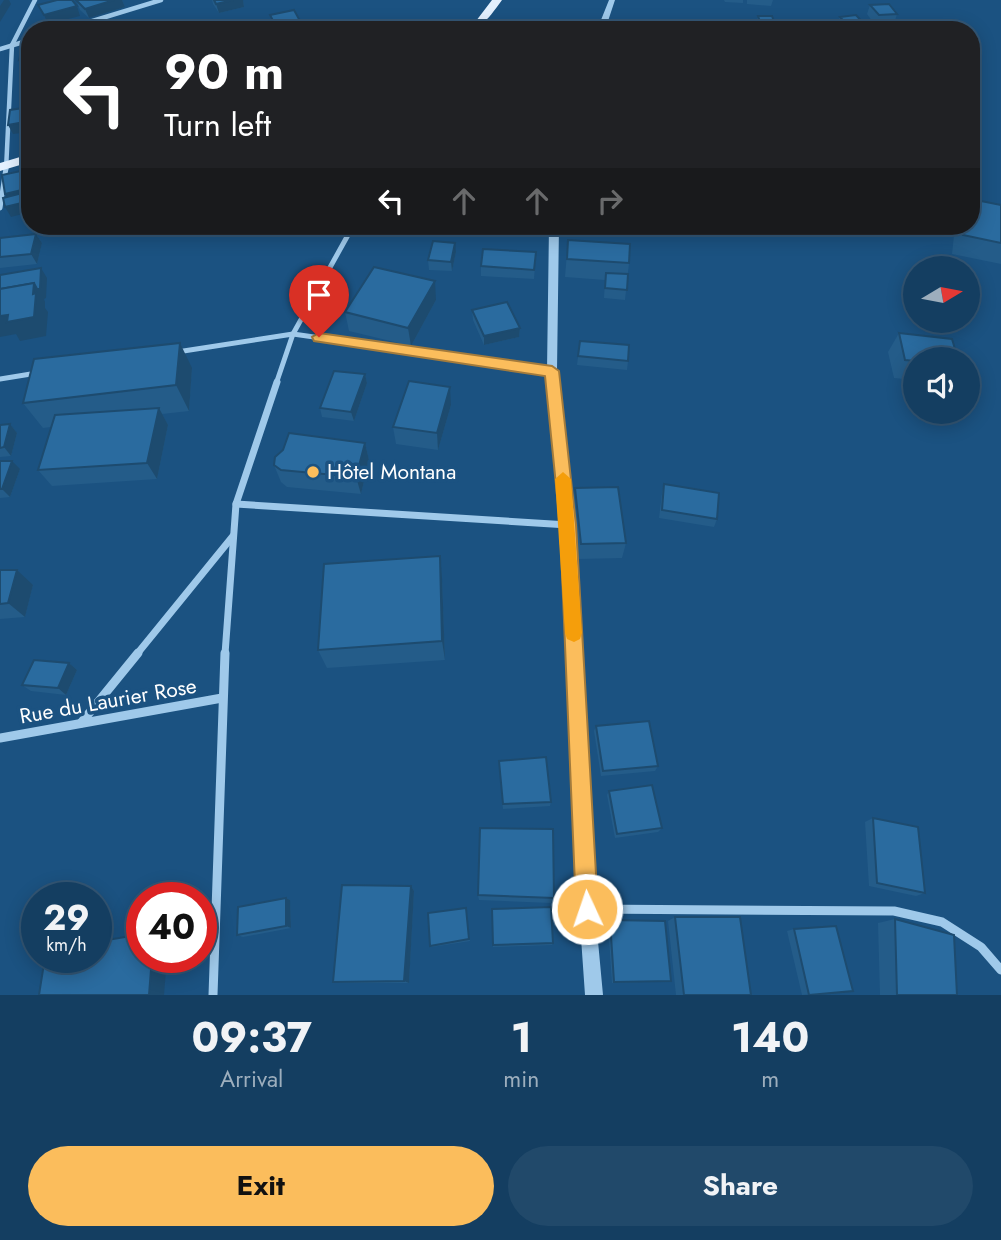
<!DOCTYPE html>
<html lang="en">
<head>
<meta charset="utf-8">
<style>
	:root { --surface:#143e61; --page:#21496a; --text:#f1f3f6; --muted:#9daebd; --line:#335776; --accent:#fbbd5c }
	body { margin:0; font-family:Jost,sans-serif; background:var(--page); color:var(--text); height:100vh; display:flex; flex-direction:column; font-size:26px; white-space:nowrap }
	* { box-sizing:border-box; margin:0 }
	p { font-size:23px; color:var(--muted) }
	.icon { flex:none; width:38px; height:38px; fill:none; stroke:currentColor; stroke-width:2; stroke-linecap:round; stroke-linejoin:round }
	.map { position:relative; height:995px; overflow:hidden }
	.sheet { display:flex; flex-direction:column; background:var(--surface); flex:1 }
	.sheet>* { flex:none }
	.guide { position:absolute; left:21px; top:21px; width:959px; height:214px; border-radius:28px; box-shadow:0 4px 18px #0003,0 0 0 2px var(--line); background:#202124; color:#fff; overflow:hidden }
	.needle { width:46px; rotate:80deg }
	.buttons { position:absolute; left:903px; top:256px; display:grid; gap:14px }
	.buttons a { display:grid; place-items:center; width:77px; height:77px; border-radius:50%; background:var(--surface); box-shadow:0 4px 18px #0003,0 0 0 2px var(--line); font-size:35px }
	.speed { position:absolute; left:21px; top:882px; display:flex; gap:14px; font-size:35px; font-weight:700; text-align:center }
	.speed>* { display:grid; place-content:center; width:91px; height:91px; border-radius:50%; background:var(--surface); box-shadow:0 4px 18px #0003,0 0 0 2px var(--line); line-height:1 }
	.speed small { font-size:18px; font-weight:400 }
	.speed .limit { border:10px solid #d22; background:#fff; color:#111 }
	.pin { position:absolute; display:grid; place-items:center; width:60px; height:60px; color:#fff; margin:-72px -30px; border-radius:50% 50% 50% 0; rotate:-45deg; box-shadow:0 0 7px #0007 }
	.pin .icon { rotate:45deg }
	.me { position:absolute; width:77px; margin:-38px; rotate:357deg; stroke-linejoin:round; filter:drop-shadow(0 0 5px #0008) }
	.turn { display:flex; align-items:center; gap:24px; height:147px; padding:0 28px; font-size:32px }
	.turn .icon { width:91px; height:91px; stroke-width:2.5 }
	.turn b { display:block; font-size:49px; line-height:60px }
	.lanes { display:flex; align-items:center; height:66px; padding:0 28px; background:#0003; justify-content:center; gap:35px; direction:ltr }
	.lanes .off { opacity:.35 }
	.eta { display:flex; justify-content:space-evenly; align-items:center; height:119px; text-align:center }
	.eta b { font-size:42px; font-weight:700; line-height:49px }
	.cta { display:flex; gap:14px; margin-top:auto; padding:14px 28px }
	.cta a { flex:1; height:80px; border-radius:42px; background:var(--accent); color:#111; font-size:28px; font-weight:700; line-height:80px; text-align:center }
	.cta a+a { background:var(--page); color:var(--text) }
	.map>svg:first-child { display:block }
</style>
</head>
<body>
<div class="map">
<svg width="1001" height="995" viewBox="0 0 1001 995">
	<rect width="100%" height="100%" fill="#1b5281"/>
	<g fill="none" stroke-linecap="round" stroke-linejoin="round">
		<g stroke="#9fc9ea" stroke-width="4.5">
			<polyline points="63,30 161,0"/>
			<polyline points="476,30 480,23"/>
			<polyline points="0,49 30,40"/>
			<polyline points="6,170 12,45 35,0"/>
		</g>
		<g stroke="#9fc9ea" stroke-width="5">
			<polyline points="0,208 6,168"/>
			<polyline points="177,352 293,334 552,371"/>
			<polyline points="0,379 37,373"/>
			<polyline points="276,384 293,334 353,226"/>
		</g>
		<g stroke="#9fc9ea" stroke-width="7">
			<polyline points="236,504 568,525"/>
			<polyline points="137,654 233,536"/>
			<polyline points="225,654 236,504 277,382"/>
		</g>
		<g stroke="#9fc9ea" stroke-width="9">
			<polyline points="81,723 138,653"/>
			<polyline points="0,738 222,698"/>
			<polyline points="588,909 894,911 942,922 981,947 1001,970"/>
			<polyline points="213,995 225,653"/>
		</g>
		<g fill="#9fc9ea" fill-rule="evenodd">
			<polygon points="609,0 615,0 605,30 597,30"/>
			<polygon points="549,226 559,226 557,371 574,525 595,909 603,995 585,995 579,909 562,525 547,371"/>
		</g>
		<g fill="#e3f0fe" fill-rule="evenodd">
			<path d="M492,0H502C485,23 482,30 452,30L476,21Z"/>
			<polygon points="30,154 30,162 0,171 0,163"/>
		</g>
	</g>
	<g fill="#245c89">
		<polygon points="76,0 122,0 125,7 89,18 80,10"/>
		<polygon points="212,0 243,0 244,7 219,13 213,4"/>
		<polygon points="724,0 743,0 743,3 725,2"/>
		<polygon points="747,0 773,0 771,6 747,4"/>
		<polygon points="870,5 897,14 894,24 875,25 867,14"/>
		<polygon points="270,15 305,30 273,30"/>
		<polygon points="758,16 777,30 757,30 756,25"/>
		<polygon points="840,17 865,25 863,30 817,30 819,23 838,21"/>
		<polygon points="1001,205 1001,264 952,254 955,226 971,226"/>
		<polygon points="36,234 42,243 37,264 0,268 0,238"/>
		<polygon points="568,240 629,263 625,300 604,298 605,280 565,277"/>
		<polygon points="456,252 452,271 429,270 428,260"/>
		<polygon points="536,252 534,279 481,276 481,266"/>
		<polygon points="436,300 411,346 349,331 345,312"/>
		<polygon points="472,310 520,328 519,337 484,345 473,320"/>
		<polygon points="899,333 915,359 915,380 894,378 888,352"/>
		<polygon points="580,341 628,361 627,370 577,365"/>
		<polygon points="192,368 189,411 162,414 168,425 157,479 52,486 38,470 51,427 43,428 23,403"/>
		<polygon points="365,374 367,383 354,421 322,417 320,408"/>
		<polygon points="451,405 438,450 396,444 393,427"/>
		<polygon points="10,424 17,433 11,456 0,457 0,425"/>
		<polygon points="365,443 369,460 361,494 287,487 281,482 274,465"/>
		<polygon points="0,461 20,469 10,497 0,498"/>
		<polygon points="664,484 717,519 714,527 659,518 662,493"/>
		<polygon points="575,488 626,543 622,558 578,559 573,504"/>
		<polygon points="440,556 442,578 445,660 327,668 318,650"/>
		<polygon points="0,570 33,585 25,617 0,619"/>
		<polygon points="69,663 77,670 66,695 31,691 22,685"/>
		<polygon points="596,726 658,766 655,771 601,776 594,731"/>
		<polygon points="499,761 551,802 550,806 503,809"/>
		<polygon points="609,791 662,828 658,832 615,838 607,795"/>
		<polygon points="873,818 925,893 916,896 869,886 865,822"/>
		<polygon points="411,886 414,891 409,983 340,983 333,982"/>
		<polygon points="478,895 554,898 551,903 479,900"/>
		<polygon points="286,898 290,900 291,928 243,937 237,935"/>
		<polygon points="466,908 470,941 432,947 430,946"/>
		<polygon points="492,909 553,943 552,945 493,947"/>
		<polygon points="675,917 751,995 676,995 668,921"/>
		<polygon points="895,919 957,995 880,995 878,923"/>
		<polygon points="610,920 671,981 612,983 608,923"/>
		<polygon points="794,929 853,991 802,995 787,931"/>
	</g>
	<g fill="#1d4b6f">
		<polygon points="4,0 9,0 11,4 0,22 0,6"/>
		<polygon points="114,0 122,0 125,7 89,18 85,9"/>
		<polygon points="233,0 243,0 244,7 219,13 216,4"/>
		<polygon points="77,6 80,16 48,24 44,15"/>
		<polygon points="30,59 30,69 24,70 19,60"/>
		<polygon points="30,121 30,132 13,134 8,125"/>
		<polygon points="30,188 30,199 11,204 5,194"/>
		<polygon points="30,201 30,212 11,217 5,207"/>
		<polygon points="36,234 42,243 37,264 31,254"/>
		<polygon points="455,243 456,252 452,271 451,262"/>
		<polygon points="41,268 47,278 46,298 44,299 45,302 45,308 48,312 46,336 20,341 16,334 0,337 0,307 34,283"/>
		<polygon points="435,281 436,300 411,346 408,328"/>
		<polygon points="520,328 519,337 484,345 484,336"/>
		<polygon points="180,343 192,368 189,411 176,385"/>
		<polygon points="365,374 367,383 354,421 351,412"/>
		<polygon points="450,387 451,405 438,450 437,433"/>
		<polygon points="159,408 168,425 157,479 147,463"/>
		<polygon points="10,424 17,433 11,456 4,447"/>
		<polygon points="365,443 369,460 361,494 356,477"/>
		<polygon points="12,461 20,469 10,497 2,489"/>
		<polygon points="440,556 442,578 445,660 442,641"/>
		<polygon points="17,570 33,585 25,617 8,603"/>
		<polygon points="69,663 77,670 66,695 58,688"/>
		<polygon points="411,886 414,891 409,983 404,981"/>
		<polygon points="286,898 290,900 291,928 286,926"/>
		<polygon points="152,957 167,957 164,995 149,995"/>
	</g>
	<g fill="#2a6b9f" stroke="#1d4b6f" stroke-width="2">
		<polygon points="57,0 72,0 77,6 44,15 38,5"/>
		<polygon points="76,0 114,0 85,9"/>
		<polygon points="214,0 233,0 216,4"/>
		<polygon points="889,4 897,14 879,15 870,5"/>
		<polygon points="294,10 305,30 278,30 270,15"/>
		<polygon points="856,15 865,25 848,26 840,17"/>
		<polygon points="758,16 772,16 777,30 763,30"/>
		<polygon points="838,21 847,29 825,30 819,23"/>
		<polygon points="938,22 946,30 886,30 883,26"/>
		<polygon points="108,26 111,30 96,30"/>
		<polygon points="30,44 30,59 19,60 23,45"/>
		<polygon points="30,107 30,121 8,125 10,110"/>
		<polygon points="30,169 30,188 5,194 2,175"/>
		<polygon points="30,191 30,201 5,207 3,198"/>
		<polygon points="971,199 1001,205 1001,243 963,235 964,226 971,226"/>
		<polygon points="36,234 31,254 0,257 0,238"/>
		<polygon points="568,240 630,244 629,263 567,259"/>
		<polygon points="433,241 455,243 451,262 428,260"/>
		<polygon points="483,249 536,252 534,270 481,266"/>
		<polygon points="374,267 435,281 408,328 345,312"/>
		<polygon points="41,268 40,289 37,289 34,283 0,289 0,275"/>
		<polygon points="606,273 628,274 627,290 605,288"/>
		<polygon points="34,283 33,294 36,293 34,317 7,322 8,315 0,316 0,289"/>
		<polygon points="507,302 520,328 484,336 472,310"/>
		<polygon points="899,333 952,339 958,359 915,359 915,361 905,360"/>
		<polygon points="580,341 629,345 628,361 578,356"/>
		<polygon points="180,343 176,385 23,403 34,359"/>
		<polygon points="334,371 365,374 351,412 320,408"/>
		<polygon points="409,381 450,387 437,433 393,427"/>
		<polygon points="159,408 147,463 38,470 55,415"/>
		<polygon points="10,424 4,447 0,448 0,425"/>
		<polygon points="289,433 365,443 356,477 281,470 274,465 275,457 283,450"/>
		<polygon points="0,461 12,461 2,489 0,489"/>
		<polygon points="664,484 719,493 717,519 662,510"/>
		<polygon points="618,487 626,543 581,544 575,488"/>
		<polygon points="440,556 442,641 318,650 324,564"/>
		<polygon points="0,570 17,570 8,603 0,604"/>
		<polygon points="34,660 69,663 58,688 22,685"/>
		<polygon points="649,721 658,766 603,771 596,726"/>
		<polygon points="546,757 551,802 503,804 499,761"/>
		<polygon points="652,785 662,828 617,834 609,791"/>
		<polygon points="873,818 918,827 925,893 877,883"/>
		<polygon points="480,828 553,829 554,898 478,895"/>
		<polygon points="342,885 411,886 404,981 333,982"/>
		<polygon points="286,898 286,926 237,935 238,907"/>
		<polygon points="551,907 553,943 493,945 492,909"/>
		<polygon points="466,908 469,939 430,946 428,913"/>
		<polygon points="675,917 740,917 751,995 684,995"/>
		<polygon points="895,919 954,935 957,995 897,995"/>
		<polygon points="610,920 665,921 671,981 614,982"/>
		<polygon points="836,926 853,991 809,995 794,929"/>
		<polygon points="142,934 142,957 152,957 149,995 39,995 45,957 96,957 96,942"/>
	</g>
	<polygon fill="#fbbd5c" stroke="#a37b3c" stroke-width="2" points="319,333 552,366 559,371 576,525 598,909 594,917 587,920 579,917 576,909 560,525 545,376 314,341 312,337"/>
	<polygon fill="#f59e0b" points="563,472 571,479 582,633 580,639 574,642 567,639 565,633 555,479"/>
	<circle fill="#fbbd5c" stroke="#1b5281" stroke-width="2.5" cx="313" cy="472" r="7"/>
	<g text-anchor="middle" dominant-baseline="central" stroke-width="7" stroke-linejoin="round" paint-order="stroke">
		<g font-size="21" fill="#fff" stroke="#1b5281" text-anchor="start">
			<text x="327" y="472">Hôtel Montana</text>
		</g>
		<g font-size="21" fill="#fff" stroke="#1b5281">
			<text transform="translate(108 701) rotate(-10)">Rue du Laurier Rose</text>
		</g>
	</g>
</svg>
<div class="buttons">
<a><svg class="needle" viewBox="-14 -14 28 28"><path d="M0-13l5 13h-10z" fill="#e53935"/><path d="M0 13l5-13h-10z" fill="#9daebd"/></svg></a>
<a><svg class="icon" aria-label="sound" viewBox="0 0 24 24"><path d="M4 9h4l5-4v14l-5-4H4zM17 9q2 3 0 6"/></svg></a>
</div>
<div class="speed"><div>29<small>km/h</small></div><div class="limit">40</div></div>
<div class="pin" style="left:319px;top:337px;background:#d93025"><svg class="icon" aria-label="arrive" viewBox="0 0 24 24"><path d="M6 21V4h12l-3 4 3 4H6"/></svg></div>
<svg class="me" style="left:587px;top:909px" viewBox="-20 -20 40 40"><circle r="17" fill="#fbbd5c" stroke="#fff" stroke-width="3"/><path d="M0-11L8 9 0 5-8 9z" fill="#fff"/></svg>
<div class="guide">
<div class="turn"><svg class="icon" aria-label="left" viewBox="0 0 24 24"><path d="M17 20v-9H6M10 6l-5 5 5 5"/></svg><div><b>90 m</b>Turn left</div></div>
<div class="lanes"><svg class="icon" aria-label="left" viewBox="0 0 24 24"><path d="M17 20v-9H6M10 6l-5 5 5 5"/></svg><svg class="icon off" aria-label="ahead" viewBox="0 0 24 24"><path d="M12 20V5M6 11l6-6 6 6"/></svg><svg class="icon off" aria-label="ahead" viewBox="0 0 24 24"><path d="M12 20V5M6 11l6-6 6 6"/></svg><svg class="icon off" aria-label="right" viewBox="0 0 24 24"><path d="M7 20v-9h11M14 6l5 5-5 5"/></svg></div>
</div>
</div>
<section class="sheet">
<div class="eta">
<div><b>09:37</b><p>Arrival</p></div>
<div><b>1</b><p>min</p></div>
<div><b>140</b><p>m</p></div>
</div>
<div class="cta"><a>Exit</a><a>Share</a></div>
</section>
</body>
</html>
